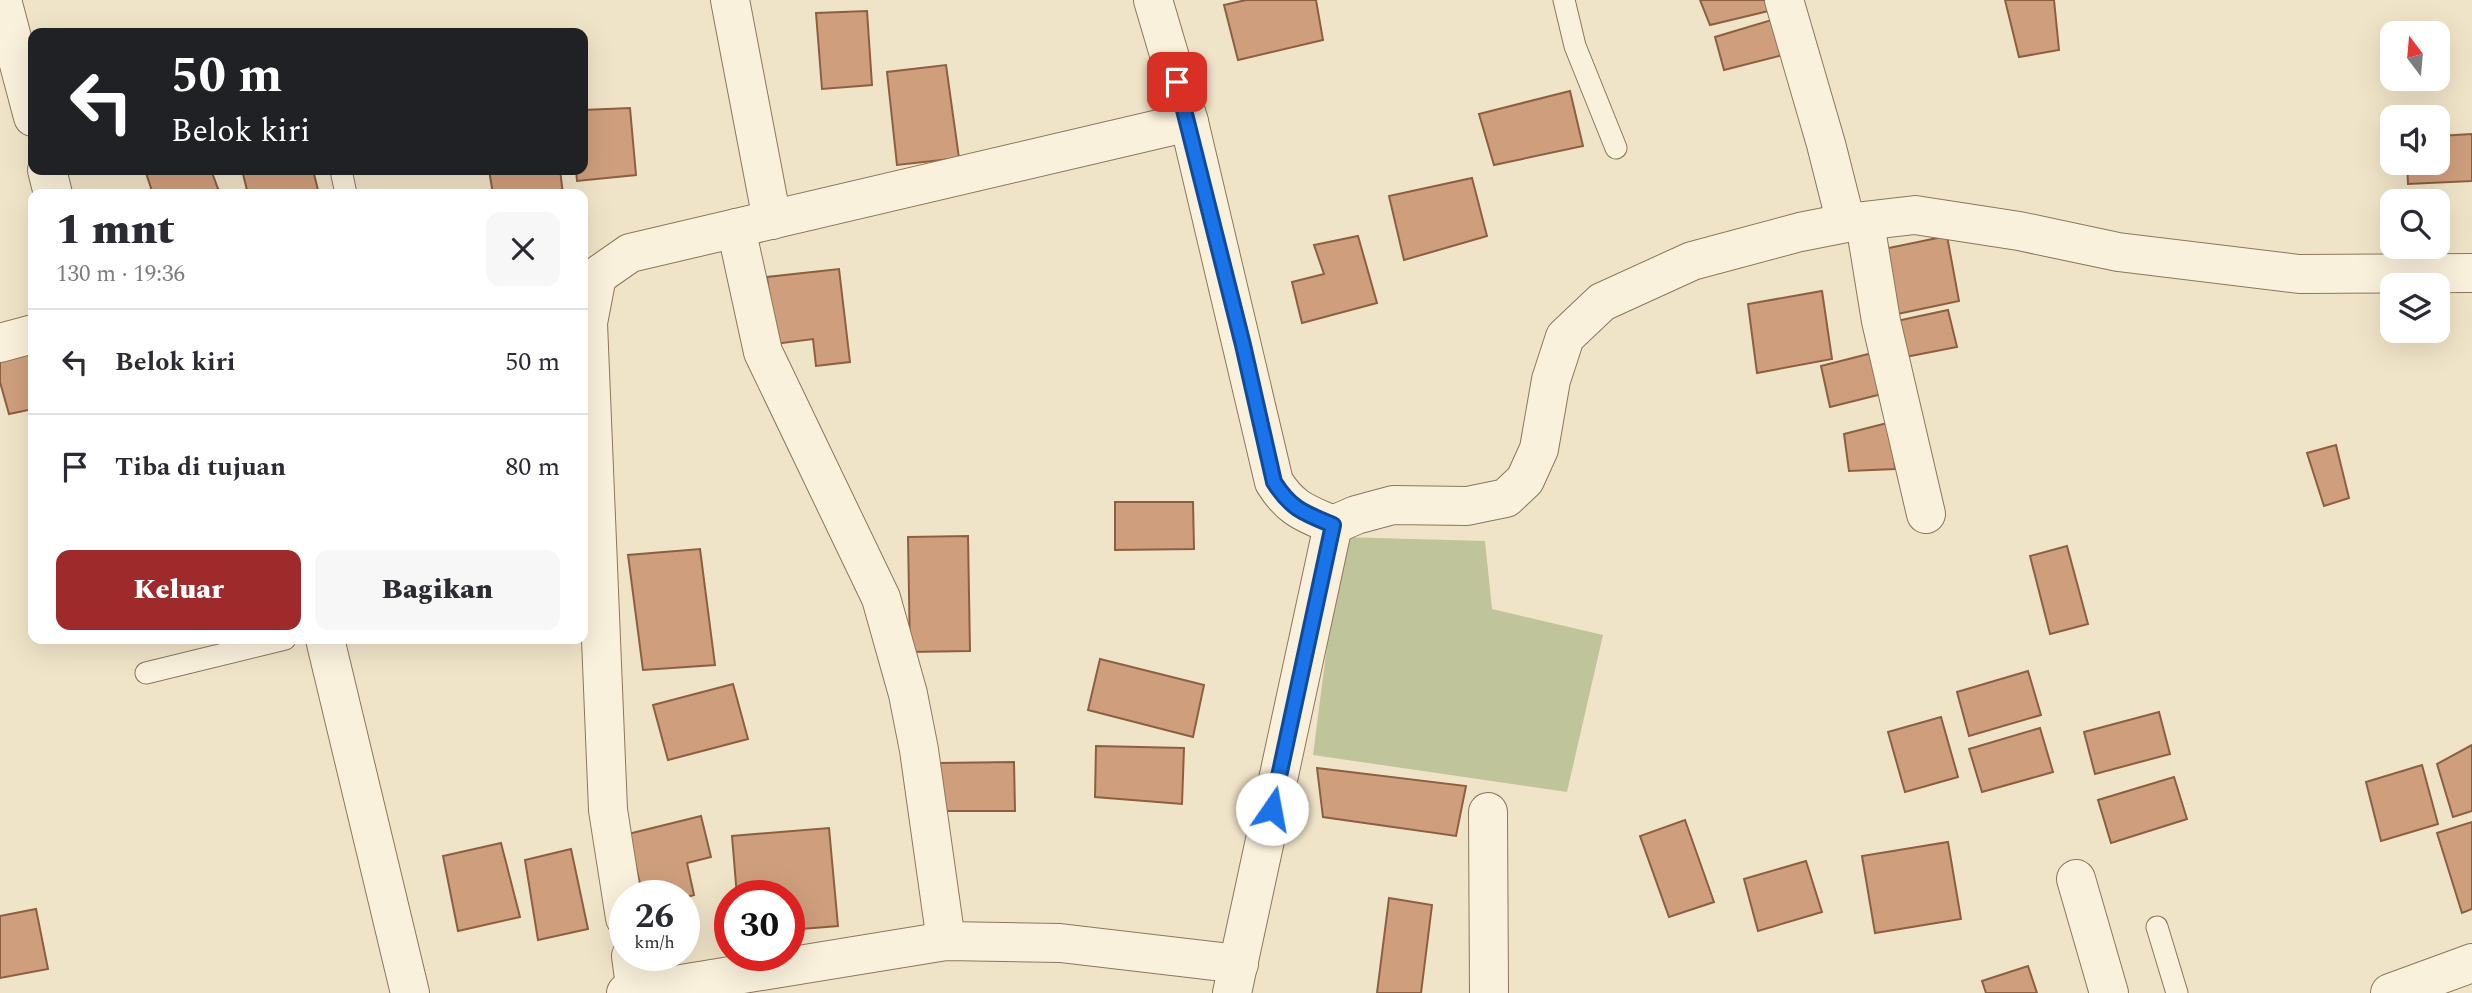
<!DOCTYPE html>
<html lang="id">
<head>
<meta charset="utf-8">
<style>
	:root { --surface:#fff; --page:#f7f7f7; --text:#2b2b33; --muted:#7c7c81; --line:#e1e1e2; --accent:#9e2a2b }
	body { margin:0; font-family:Spectral,serif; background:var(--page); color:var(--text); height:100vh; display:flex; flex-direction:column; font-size:26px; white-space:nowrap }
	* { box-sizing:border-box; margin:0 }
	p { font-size:23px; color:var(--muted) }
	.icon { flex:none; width:38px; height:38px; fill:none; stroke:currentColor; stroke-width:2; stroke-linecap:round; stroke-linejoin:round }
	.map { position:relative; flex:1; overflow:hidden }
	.panel { position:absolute; left:28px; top:189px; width:560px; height:455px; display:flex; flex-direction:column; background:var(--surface); border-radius:14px; box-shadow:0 7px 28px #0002 }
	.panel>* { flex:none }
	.banner { position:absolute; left:28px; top:28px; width:560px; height:147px; border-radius:14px; box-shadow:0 7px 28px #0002; background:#202124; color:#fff; overflow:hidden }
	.needle { width:46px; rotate:344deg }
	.buttons { position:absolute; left:2380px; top:21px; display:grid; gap:14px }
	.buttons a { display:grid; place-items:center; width:70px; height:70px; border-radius:14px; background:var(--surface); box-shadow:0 7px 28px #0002; font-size:35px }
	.speed { position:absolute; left:609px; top:880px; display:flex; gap:14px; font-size:35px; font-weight:700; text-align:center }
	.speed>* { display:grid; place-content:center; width:91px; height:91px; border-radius:50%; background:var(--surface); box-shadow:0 7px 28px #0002; line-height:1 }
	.speed small { font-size:18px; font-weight:400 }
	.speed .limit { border:10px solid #d22; background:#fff; color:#111 }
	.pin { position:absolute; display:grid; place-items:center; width:60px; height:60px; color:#fff; margin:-30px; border-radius:14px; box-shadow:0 4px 10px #0006 }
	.me { position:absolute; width:77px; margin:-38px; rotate:12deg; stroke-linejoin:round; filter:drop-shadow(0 0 5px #0008) }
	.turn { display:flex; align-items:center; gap:24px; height:147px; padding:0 28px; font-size:32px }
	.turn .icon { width:91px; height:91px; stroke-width:2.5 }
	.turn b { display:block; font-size:49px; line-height:60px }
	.round { display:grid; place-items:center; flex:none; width:74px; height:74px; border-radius:14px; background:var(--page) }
	.headline { display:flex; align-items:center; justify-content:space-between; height:119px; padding:0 28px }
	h1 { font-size:42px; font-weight:800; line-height:52px }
	.action { display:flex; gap:14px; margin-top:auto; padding:14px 28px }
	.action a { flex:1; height:80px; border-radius:14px; background:var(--accent); color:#fff; font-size:28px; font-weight:800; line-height:80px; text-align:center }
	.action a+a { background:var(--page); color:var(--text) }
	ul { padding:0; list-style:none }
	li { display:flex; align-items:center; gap:21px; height:105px; padding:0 28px; border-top:2px solid var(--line) }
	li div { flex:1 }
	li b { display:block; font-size:26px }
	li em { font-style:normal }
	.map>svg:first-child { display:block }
</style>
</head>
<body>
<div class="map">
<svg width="2472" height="993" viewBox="0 0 2472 993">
	<rect width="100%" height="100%" fill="#f0e4c8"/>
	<polygon fill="#bfc49a" points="1341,537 1485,541 1492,609 1603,635 1567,792 1313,755"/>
	<g fill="#cf9f7d" stroke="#8d5f41" stroke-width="2">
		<polygon points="1246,0 1316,0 1323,40 1238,60 1224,5"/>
		<polygon points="1700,0 1775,0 1777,9 1710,25"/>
		<polygon points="2005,0 2054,0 2059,50 2019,57"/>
		<polygon points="867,11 872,85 822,89 816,13"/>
		<polygon points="1785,16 1795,52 1724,70 1715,37"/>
		<polygon points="946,65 959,158 897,165 887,72"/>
		<polygon points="1570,91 1583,146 1494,165 1479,114"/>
		<polygon points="630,108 636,175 577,181 576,170 583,170 583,110"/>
		<polygon points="2472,134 2472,181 2408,184 2407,163 2438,163 2438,136"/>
		<polygon points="145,170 211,170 220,194 153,194"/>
		<polygon points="242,170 313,170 319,194 248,194"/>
		<polygon points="489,170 560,170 563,194 493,194"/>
		<polygon points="1472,178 1487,236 1404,260 1389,196"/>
		<polygon points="1358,236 1377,303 1302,323 1292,282 1324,274 1314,245"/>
		<polygon points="1947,236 1959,301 1888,316 1879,250"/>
		<polygon points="839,269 850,362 816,366 813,339 775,344 767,277"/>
		<polygon points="1822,291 1832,359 1757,373 1748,304"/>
		<polygon points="1948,310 1957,347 1900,358 1892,322"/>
		<polygon points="33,343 33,409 9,414 0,382 0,351"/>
		<polygon points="1880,351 1890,392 1830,407 1821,366"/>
		<polygon points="1891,422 1895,469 1849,471 1844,434"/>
		<polygon points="2336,445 2349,498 2324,506 2307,453"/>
		<polygon points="1115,502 1193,502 1194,549 1115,550"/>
		<polygon points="968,536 970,651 910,652 908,537"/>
		<polygon points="2067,546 2088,624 2050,634 2030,556"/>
		<polygon points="700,549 715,665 643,670 628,555"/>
		<polygon points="1100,659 1204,685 1193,737 1088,710"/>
		<polygon points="2028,671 2041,715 1969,736 1957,692"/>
		<polygon points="733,684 748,739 668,760 653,705"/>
		<polygon points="2159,712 2170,754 2095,774 2084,732"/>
		<polygon points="1941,717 1958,777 1905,792 1888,732"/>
		<polygon points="2040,728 2053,772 1982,792 1969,749"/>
		<polygon points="2472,745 2472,811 2453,817 2437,764"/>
		<polygon points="1096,746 1184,748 1182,804 1095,797"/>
		<polygon points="1014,762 1015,811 939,811 939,763"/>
		<polygon points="2422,765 2438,824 2381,841 2366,782"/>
		<polygon points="1317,768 1466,786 1456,836 1323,817"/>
		<polygon points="2174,777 2187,819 2111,843 2098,800"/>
		<polygon points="701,816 711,857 687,863 694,895 684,898 643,896 628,834"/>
		<polygon points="1685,820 1714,902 1669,917 1640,836"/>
		<polygon points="2472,822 2472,909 2462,913 2437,833"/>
		<polygon points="829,828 838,926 789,930 789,896 737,896 732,836"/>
		<polygon points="1948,842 1961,919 1875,933 1862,856"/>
		<polygon points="501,843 520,917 458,931 443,856"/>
		<polygon points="571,849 588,929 538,940 525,860"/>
		<polygon points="1806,861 1822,912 1758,931 1744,879"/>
		<polygon points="1389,898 1432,905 1421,993 1377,993"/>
		<polygon points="36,909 48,969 0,978 0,916"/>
		<polygon points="2028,966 2037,993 1986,993 1982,981"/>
	</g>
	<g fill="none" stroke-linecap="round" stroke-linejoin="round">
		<g stroke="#8d765c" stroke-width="23">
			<g id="service">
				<polyline points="1564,0 1575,46 1616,148"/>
				<polyline points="341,170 346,194"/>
				<polyline points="146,673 285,639"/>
				<polyline points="2157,927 2177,993"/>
			</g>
		</g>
		<g stroke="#8d765c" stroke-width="40">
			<g id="minor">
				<polyline points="2,0 33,117"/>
				<polyline points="730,0 772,220"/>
				<polyline points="1784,0 1826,144 1846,223"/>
				<path d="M1189,122L1274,482C1291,509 1305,513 1333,525L1232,993"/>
				<polyline points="47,170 53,194"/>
				<polyline points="1865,223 1881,321 1926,514"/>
				<polyline points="736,228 763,352 881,598 908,694 919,750 946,941"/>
				<polyline points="0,343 33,334"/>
				<polyline points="1333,525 1356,515 1393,505 1467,506 1506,498 1525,480 1539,449 1551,380 1565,337 1602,302 1692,261 1800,232 1846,223 1915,215 2019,231 2118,252 2299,274 2472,273"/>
				<polyline points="325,639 410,993"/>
				<polyline points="1488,812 1489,993"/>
				<polyline points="2076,879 2109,993"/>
				<polyline points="625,918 608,810 588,323 597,276 630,253 1189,122 1153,0"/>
				<polyline points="631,956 636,993"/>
				<polyline points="626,993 946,941 1060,943 1239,964"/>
				<polyline points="2390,993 2472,963"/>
			</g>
		</g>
		<use href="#service" stroke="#faf1dc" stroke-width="21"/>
		<use href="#minor" stroke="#faf1dc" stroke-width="38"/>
	</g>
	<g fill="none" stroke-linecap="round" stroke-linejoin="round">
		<g stroke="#114b97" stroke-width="18">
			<path id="route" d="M1177,82L1243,345L1274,482C1291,509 1304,513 1333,525L1272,809"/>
		</g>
		<use href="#route" stroke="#1a73e8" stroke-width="12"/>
	</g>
</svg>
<div class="buttons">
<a><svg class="needle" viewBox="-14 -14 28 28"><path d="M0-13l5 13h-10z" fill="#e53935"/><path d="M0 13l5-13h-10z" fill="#7c7c81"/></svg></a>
<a><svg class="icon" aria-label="sound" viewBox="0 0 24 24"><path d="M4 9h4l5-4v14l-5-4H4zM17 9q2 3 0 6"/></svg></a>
<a><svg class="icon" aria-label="search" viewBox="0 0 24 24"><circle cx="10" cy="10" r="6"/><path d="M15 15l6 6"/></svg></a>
<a><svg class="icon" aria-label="layers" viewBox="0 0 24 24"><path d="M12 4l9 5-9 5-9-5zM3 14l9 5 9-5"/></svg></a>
</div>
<div class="speed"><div>26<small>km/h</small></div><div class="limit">30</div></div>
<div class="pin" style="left:1177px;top:82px;background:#d93025"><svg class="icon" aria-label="arrive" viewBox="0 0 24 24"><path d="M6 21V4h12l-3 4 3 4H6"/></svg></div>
<svg class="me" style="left:1272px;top:809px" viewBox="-20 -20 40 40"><circle r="19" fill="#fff"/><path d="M0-13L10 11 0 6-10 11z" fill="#1a73e8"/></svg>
<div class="banner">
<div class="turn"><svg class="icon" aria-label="left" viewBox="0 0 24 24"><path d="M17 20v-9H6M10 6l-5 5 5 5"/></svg><div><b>50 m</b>Belok kiri</div></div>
</div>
<section class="panel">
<div class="headline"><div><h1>1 mnt</h1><p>130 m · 19:36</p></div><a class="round"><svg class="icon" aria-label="close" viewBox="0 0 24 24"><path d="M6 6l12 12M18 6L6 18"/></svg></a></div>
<ul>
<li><svg class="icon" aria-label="left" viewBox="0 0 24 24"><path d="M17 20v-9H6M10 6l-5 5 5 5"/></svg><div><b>Belok kiri</b></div><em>50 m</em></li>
<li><svg class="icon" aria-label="arrive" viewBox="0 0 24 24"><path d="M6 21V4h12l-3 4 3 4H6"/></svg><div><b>Tiba di tujuan</b></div><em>80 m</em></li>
</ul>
<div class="action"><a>Keluar</a><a>Bagikan</a></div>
</section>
</div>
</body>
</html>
